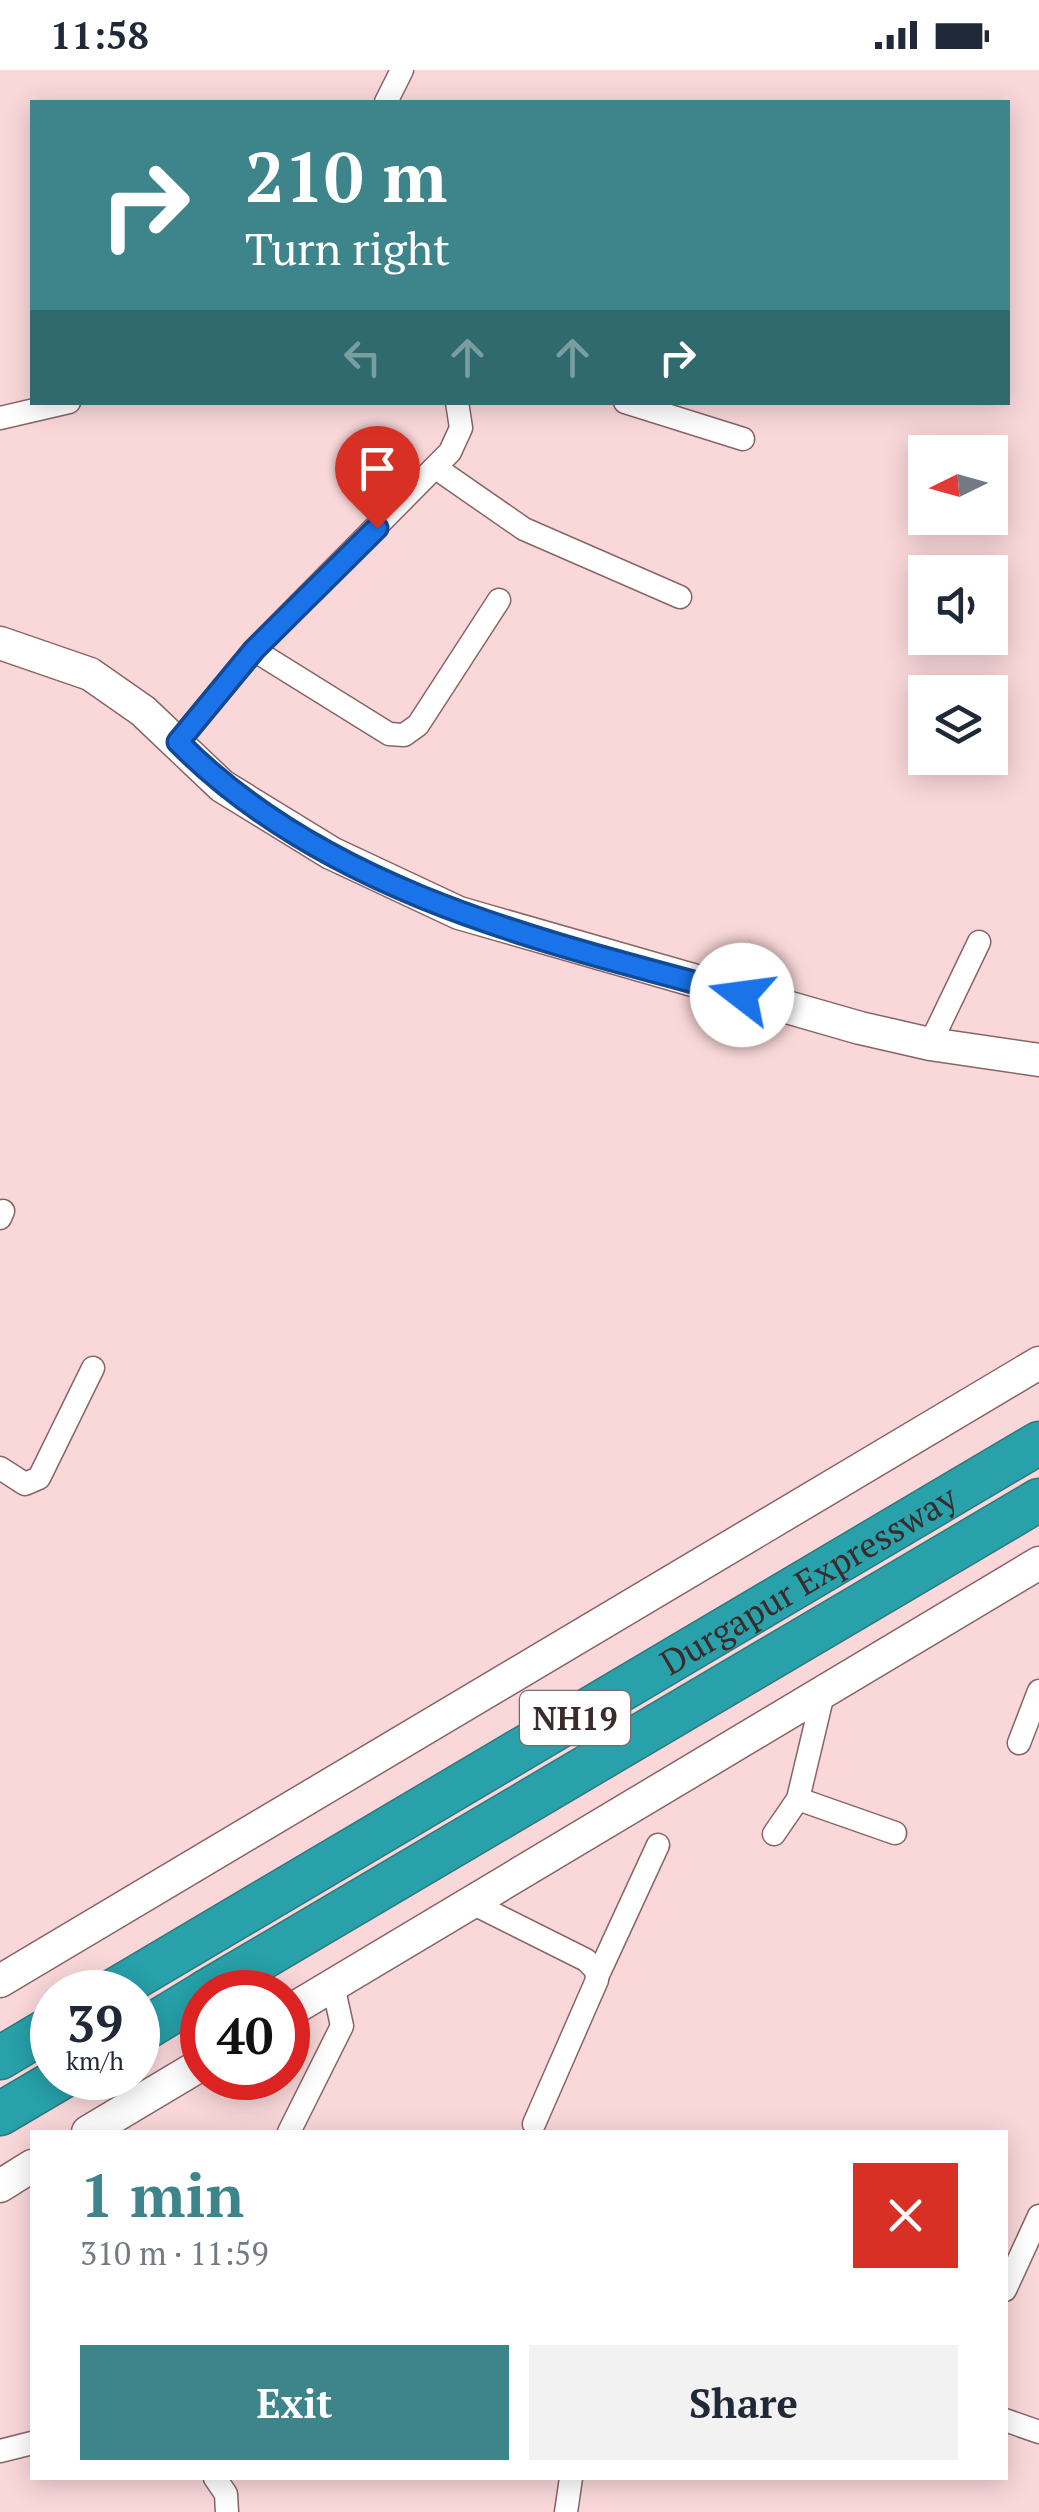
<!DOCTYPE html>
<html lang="en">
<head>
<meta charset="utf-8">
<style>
	:root { --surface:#fff; --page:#f2f2f3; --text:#1f2937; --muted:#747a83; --accent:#3d858a }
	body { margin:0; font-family:"PT Serif",serif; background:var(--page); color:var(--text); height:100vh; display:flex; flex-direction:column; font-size:38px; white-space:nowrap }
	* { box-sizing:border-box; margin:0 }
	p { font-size:32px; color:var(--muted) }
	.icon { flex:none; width:55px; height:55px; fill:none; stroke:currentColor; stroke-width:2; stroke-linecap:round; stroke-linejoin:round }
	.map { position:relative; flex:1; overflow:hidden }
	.side { position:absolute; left:30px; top:2060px; width:978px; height:350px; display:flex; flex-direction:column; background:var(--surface); border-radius:0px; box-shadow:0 5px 25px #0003 }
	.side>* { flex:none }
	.banner { position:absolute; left:30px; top:30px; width:980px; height:305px; border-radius:0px; box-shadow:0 5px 25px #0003; background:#3d858a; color:#fff; overflow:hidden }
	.needle { width:65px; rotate:265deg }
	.fabs { position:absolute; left:908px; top:365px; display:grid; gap:20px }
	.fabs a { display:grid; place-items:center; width:100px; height:100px; border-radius:0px; background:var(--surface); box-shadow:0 5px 25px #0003; font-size:50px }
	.speed { position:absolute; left:30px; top:1900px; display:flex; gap:20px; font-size:50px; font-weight:700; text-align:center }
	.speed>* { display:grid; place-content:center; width:130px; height:130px; border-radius:50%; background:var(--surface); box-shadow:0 5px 25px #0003; line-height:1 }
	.speed small { font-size:25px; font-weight:400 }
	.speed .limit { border:15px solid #d22; background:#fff; color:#111 }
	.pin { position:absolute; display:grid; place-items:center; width:85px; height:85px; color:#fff; margin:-102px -42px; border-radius:50% 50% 50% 0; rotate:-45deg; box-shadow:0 0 10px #0007 }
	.pin .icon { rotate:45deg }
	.me { position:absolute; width:110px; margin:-55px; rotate:285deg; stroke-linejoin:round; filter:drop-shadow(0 0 8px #0008) }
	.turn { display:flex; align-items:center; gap:35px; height:210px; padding:0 50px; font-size:45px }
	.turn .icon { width:130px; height:130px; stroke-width:2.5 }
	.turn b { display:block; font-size:70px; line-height:85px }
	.lanes { display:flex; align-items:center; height:95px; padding:0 50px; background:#0003; justify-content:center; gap:50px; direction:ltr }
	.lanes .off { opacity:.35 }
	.round { display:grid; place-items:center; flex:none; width:105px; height:105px; border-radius:0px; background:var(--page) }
	.head { display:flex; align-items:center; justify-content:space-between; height:170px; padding:0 50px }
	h1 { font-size:60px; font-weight:800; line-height:75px; color:var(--accent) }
	.action { display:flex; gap:20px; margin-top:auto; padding:20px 50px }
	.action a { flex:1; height:115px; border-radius:0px; background:var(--accent); color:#fff; font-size:40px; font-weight:800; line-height:115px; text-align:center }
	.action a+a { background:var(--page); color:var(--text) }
	.status { display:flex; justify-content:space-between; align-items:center; height:70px; padding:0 50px; background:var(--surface); direction:ltr }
	.status svg { height:28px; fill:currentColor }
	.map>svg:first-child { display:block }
</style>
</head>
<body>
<div class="status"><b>11:58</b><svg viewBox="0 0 49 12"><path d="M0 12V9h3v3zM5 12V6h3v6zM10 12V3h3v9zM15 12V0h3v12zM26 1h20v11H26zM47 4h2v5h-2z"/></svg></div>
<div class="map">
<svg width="1039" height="2442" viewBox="0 0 1039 2442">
	<rect width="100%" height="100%" fill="#fad8da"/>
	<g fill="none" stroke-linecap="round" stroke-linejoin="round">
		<g stroke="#896467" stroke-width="25">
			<g id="street">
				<polyline points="386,32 402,0"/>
				<polyline points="625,332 743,369"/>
				<polyline points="0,348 69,332"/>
				<polyline points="436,398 524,459 680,527"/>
				<polyline points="254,580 389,664 404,665 418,655 499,530"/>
				<polyline points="178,672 254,580 450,382 461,358 457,332"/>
				<polyline points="930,974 979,872"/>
				<polyline points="0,1148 3,1141"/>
				<polyline points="0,1398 25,1414 39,1408 93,1298"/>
				<polyline points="1019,1673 1039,1621"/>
				<polyline points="798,1729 895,1763"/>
				<polyline points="774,1764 798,1729 823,1624"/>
				<polyline points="470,1832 586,1890 596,1900 597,1910 534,2054"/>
				<polyline points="598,1905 658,1775"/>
				<polyline points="289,2062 342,1956 333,1915"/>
				<polyline points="1005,2220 1039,2146"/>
				<polyline points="1005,2350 1039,2362"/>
				<polyline points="0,2381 32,2373"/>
				<polyline points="215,2408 226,2424 227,2442"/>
				<polyline points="566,2442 571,2408"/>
			</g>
		</g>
		<g stroke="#896467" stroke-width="35">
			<g id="secondary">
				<polyline points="0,573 90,604 143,641 222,716 331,783 459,843 860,958 930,974 1039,990"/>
				<polyline points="0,1911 1039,1293"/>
				<polyline points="288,1942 1039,1493"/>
				<polyline points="88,2062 202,1994"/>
				<polyline points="0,2116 32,2096"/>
			</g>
		</g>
		<g stroke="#2f787e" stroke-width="45">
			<g id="highway">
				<path id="s1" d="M111,1922L1039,1373"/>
				<polyline points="205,1922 1039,1430"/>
				<polyline points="138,1963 202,1924"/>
				<polyline points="0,1988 52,1957"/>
				<polyline points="0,2044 61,2008"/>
			</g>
		</g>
		<use href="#street" stroke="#fff" stroke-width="22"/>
		<use href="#secondary" stroke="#fff" stroke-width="32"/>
		<use href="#highway" stroke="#28a1aa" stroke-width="42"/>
	</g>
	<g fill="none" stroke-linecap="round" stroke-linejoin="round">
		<g stroke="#114b97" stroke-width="25">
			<path id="route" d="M377,458L254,580L178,672C327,823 545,872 742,925"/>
		</g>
		<use href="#route" stroke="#1a73e8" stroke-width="18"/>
	</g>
	<g text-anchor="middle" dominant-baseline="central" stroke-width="8" stroke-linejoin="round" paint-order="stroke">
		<rect fill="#fff" stroke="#766b6b" stroke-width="2.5" x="520" y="1621" width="110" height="54" rx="8"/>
		<g font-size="32" font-weight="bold" fill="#3b2b2c">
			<text x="575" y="1648">NH19</text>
		</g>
		<g font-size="35" fill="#3b2b2c" stroke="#fff">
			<text stroke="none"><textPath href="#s1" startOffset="810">Durgapur Expressway</textPath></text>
		</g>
	</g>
</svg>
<div class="fabs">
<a><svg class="needle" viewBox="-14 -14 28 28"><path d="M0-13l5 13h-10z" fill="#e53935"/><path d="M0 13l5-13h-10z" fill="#747a83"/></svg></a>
<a><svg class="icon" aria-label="sound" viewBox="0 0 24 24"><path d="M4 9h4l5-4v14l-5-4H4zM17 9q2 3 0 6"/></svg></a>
<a><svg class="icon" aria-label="layers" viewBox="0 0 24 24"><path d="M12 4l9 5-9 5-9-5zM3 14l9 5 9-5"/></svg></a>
</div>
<div class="speed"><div>39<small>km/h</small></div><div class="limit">40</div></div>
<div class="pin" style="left:377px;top:458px;background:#d93025"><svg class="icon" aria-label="arrive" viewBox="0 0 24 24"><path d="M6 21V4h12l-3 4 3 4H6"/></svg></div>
<svg class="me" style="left:742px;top:925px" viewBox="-20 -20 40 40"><circle r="19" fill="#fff"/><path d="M0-13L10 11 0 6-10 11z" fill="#1a73e8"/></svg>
<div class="banner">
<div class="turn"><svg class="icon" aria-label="right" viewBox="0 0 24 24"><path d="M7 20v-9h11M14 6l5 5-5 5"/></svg><div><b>210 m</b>Turn right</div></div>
<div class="lanes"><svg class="icon off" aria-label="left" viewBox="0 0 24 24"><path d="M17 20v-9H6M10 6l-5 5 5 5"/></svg><svg class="icon off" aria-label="ahead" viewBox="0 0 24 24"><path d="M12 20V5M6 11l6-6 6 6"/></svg><svg class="icon off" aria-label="ahead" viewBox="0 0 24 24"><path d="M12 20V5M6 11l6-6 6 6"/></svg><svg class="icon" aria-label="right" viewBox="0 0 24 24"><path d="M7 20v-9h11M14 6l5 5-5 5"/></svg></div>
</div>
<section class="side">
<div class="head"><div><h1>1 min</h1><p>310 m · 11:59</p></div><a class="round" style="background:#d93025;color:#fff"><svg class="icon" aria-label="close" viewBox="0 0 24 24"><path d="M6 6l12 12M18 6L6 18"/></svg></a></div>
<div class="action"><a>Exit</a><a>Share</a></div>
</section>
</div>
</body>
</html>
